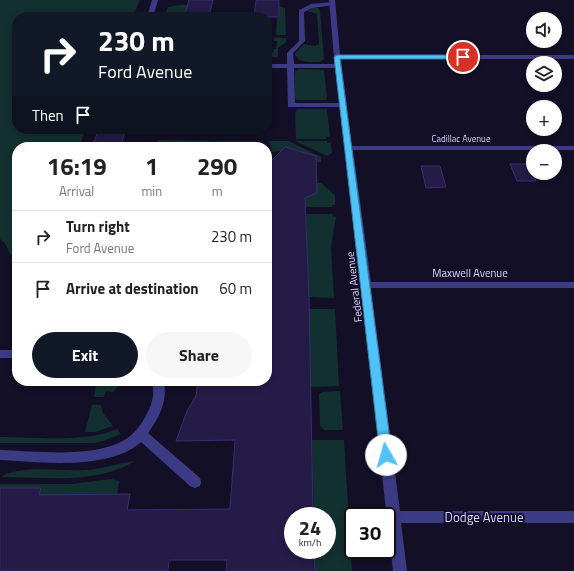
<!DOCTYPE html>
<html lang="en">
<head>
<meta charset="utf-8">
<style>
	:root { --surface:#fff; --page:#f6f6f6; --text:#222; --muted:#767676; --line:#e0e0e0; --accent:#111827 }
	body { margin:0; font-family:"Titillium Web",sans-serif; background:var(--page); color:var(--text); height:100vh; display:flex; flex-direction:column; font-size:15px; white-space:nowrap }
	* { box-sizing:border-box; margin:0 }
	p { font-size:13px; color:var(--muted) }
	.icon { flex:none; width:22px; height:22px; fill:none; stroke:currentColor; stroke-width:2; stroke-linecap:round; stroke-linejoin:round }
	.map { position:relative; flex:1; overflow:hidden }
	.details { position:absolute; left:12px; top:142px; width:260px; height:244px; display:flex; flex-direction:column; background:var(--surface); border-radius:16px; box-shadow:0 2px 6px #0003 }
	.details>* { flex:none }
	.top-card { position:absolute; left:12px; top:12px; width:260px; height:122px; border-radius:16px; box-shadow:0 2px 6px #0003; background:#111827; color:#fff; overflow:hidden }
	.controls { position:absolute; left:526px; top:12px; display:grid; gap:8px }
	.controls a { display:grid; place-items:center; width:36px; height:36px; border-radius:50%; background:var(--surface); box-shadow:0 2px 6px #0003; font-size:20px }
	.speed { position:absolute; left:284px; top:507px; display:flex; gap:8px; font-size:20px; font-weight:700; text-align:center }
	.speed>* { display:grid; place-content:center; width:52px; height:52px; border-radius:50%; background:var(--surface); box-shadow:0 2px 6px #0003; line-height:1 }
	.speed small { font-size:10px; font-weight:400 }
	.speed .limit { border:2px solid #111; border-radius:6px; background:#fff; color:#111 }
	.pin { position:absolute; display:grid; place-items:center; width:34px; height:34px; color:#fff; margin:-17px; border:2px solid #fff; border-radius:50%; box-shadow:0 1px 4px #0007 }
	.me { position:absolute; width:44px; margin:-22px; rotate:353deg; stroke-linejoin:round; filter:drop-shadow(0 0 3px #0008) }
	.turn { display:flex; align-items:center; gap:14px; height:84px; padding:0 20px; font-size:18px }
	.turn .icon { width:52px; height:52px; stroke-width:2.5 }
	.turn b { display:block; font-size:28px; line-height:34px }
	.then { display:flex; align-items:center; height:38px; padding:0 20px; background:#0003; gap:8px; font-size:15px }
	.eta { display:flex; justify-content:space-evenly; align-items:center; height:68px; text-align:center }
	.eta b { font-size:24px; font-weight:700; line-height:28px }
	.action { display:flex; gap:8px; margin-top:auto; padding:8px 20px }
	.action a { flex:1; height:46px; border-radius:24px; background:var(--accent); color:#fff; font-size:16px; font-weight:700; line-height:46px; text-align:center }
	.action a+a { background:var(--page); color:var(--text) }
	ul { padding:0; list-style:none }
	li { display:flex; align-items:center; gap:12px; height:52px; padding:0 20px; border-top:1px solid var(--line) }
	li div { flex:1 }
	li b { display:block; font-size:15px }
	li em { font-style:normal }
	.map>svg:first-child { display:block }
</style>
</head>
<body>
<div class="map">
<svg width="574" height="571" viewBox="0 0 574 571">
	<rect width="100%" height="100%" fill="#130f26"/>
	<g fill="#12302f">
		<polygon points="0,0 140,0 133,17 17,17 17,129 86,129 79,147 17,147 17,254 10,254 5,243 0,239"/>
		<polygon points="179,5 189,5 184,17 164,17 168,7"/>
		<polygon points="279,6 285,8 286,35 276,35 277,18 279,18"/>
		<path d="M312,8H318L320,11L324,59L320,62C311,62 297,64 295,53L304,44L315,46L319,44L317,14L308,11Z"/>
		<polygon points="274,37 286,38 286,42 278,48 278,57 267,57 267,52 273,52 274,49 276,49 277,41 274,41"/>
		<polygon points="298,69 324,70 327,98 326,100 297,100 295,98 295,72"/>
		<polygon points="297,109 327,109 330,137 326,137 326,139 296,139 295,113"/>
		<polygon points="159,140 212,141 211,147 155,147 157,141"/>
		<path d="M216,141H256C250,152 226,147 216,147Z"/>
		<polygon points="269,141 289,141 321,157 321,162 316,162 316,156 285,147 281,151 272,152"/>
		<polygon points="295,141 327,141 327,143 331,143 332,153 327,156"/>
		<polygon points="317,183 321,183 335,195 335,205 332,205 332,207 305,207 305,198"/>
		<polygon points="306,214 332,214 333,216 336,217 331,248 334,298 309,297"/>
		<polygon points="309,309 335,309 339,386 310,387"/>
		<polygon points="97,381 122,381 113,392 106,391 104,397 94,397"/>
		<polygon points="340,391 343,430 324,430 320,426 319,394 322,392"/>
		<polygon points="92,405 101,405 103,413 113,426 95,432 85,432"/>
		<path d="M117,429L121,434L103,441L94,443H0V437C34,437 86,443 117,429Z"/>
		<polygon points="312,440 344,440 352,571 315,571 314,550 327,550 327,516 314,516"/>
		<path d="M135,461C96,485 44,477 1,477C24,464 60,472 86,470C102,469 118,463 135,461Z"/>
		<polygon points="111,479 119,481 117,495 39,495 41,488 0,488 0,484 72,484"/>
	</g>
	<g fill="#241b47" stroke="#3b2d73">
		<polygon points="189,0 213,0 209,17 184,17"/>
		<polygon points="256,0 279,0 279,17 254,17"/>
		<polygon points="99,129 126,129 120,147 92,147"/>
		<polygon points="285,147 316,156 317,193 305,198 309,297 313,516 293,516 293,550 314,550 315,571 226,571 227,560 169,560 168,571 0,571 0,488 41,488 39,495 130,494 127,510 230,509 235,440 176,441 187,411 196,396 198,381 267,381 267,165"/>
		<polygon points="510,164 528,164 536,181 517,181"/>
		<polygon points="421,166 440,166 446,187 426,188"/>
	</g>
	<g fill="none" stroke-linecap="round" stroke-linejoin="round">
		<g fill="#3d3a85" fill-rule="evenodd">
			<polygon points="152,0 158,0 153,17 147,17"/>
			<polygon points="332,2 334,3 334,5 312,8 304,12 305,41 293,53 294,64 338,64 341,66 338,68 294,68 295,103 343,103 347,105 343,107 288,107 287,68 267,68 267,64 287,64 287,53 299,41 299,10 311,4"/>
			<rect x="0" y="350" width="17" height="8"/>
			<path d="M152,381H164C168,401 159,418 148,433L200,478L201,482L200,486L195,488L190,486L141,442C109,471 40,462 0,460V450C37,451 94,459 126,439C134,434 140,426 144,419C152,406 155,395 152,381Z"/>
		</g>
		<polygon fill="#3d3a85" fill-rule="evenodd" points="329,0 335,0 340,55 574,55 574,59 341,59 352,146 574,146 574,150 353,150 371,282 574,282 574,288 371,288 400,511 574,511 574,523 401,523 407,571 393,571 334,57"/>
	</g>
	<polygon fill="#4fc3f7" stroke="#337fa1" points="337,55 463,55 466,57 463,59 340,59 392,455 390,459 386,460 382,459 380,455 334,57"/>
	<g text-anchor="middle" dominant-baseline="central" stroke-width="4" stroke-linejoin="round" paint-order="stroke">
		<g font-size="9" fill="#d9d4ff" stroke="#130f26">
			<text x="461" y="138">Cadillac Avenue</text>
		</g>
		<g font-size="11" fill="#d9d4ff" stroke="#130f26">
			<text x="470" y="273">Maxwell Avenue</text>
			<text transform="translate(354 287) rotate(-97)">Federal Avenue</text>
		</g>
		<g font-size="13" fill="#d9d4ff" stroke="#130f26">
			<text x="484" y="517">Dodge Avenue</text>
		</g>
	</g>
</svg>
<div class="controls">
<a><svg class="icon" aria-label="sound" viewBox="0 0 24 24"><path d="M4 9h4l5-4v14l-5-4H4zM17 9q2 3 0 6"/></svg></a>
<a><svg class="icon" aria-label="layers" viewBox="0 0 24 24"><path d="M12 4l9 5-9 5-9-5zM3 14l9 5 9-5"/></svg></a>
<a>+</a>
<a>−</a>
</div>
<div class="speed"><div>24<small>km/h</small></div><div class="limit">30</div></div>
<div class="pin" style="left:463px;top:57px;background:#d93025"><svg class="icon" aria-label="arrive" viewBox="0 0 24 24"><path d="M6 21V4h12l-3 4 3 4H6"/></svg></div>
<svg class="me" style="left:386px;top:455px" viewBox="-20 -20 40 40"><circle r="19" fill="#fff"/><path d="M0-13L10 11 0 6-10 11z" fill="#4fc3f7"/></svg>
<div class="top-card">
<div class="turn"><svg class="icon" aria-label="right" viewBox="0 0 24 24"><path d="M7 20v-9h11M14 6l5 5-5 5"/></svg><div><b>230 m</b>Ford Avenue</div></div>
<div class="then">Then<svg class="icon" aria-label="arrive" viewBox="0 0 24 24"><path d="M6 21V4h12l-3 4 3 4H6"/></svg></div>
</div>
<section class="details">
<div class="eta">
<div><b>16:19</b><p>Arrival</p></div>
<div><b>1</b><p>min</p></div>
<div><b>290</b><p>m</p></div>
</div>
<ul>
<li><svg class="icon" aria-label="right" viewBox="0 0 24 24"><path d="M7 20v-9h11M14 6l5 5-5 5"/></svg><div><b>Turn right</b><p>Ford Avenue</p></div><em>230 m</em></li>
<li><svg class="icon" aria-label="arrive" viewBox="0 0 24 24"><path d="M6 21V4h12l-3 4 3 4H6"/></svg><div><b>Arrive at destination</b></div><em>60 m</em></li>
</ul>
<div class="action"><a>Exit</a><a>Share</a></div>
</section>
</div>
</body>
</html>
